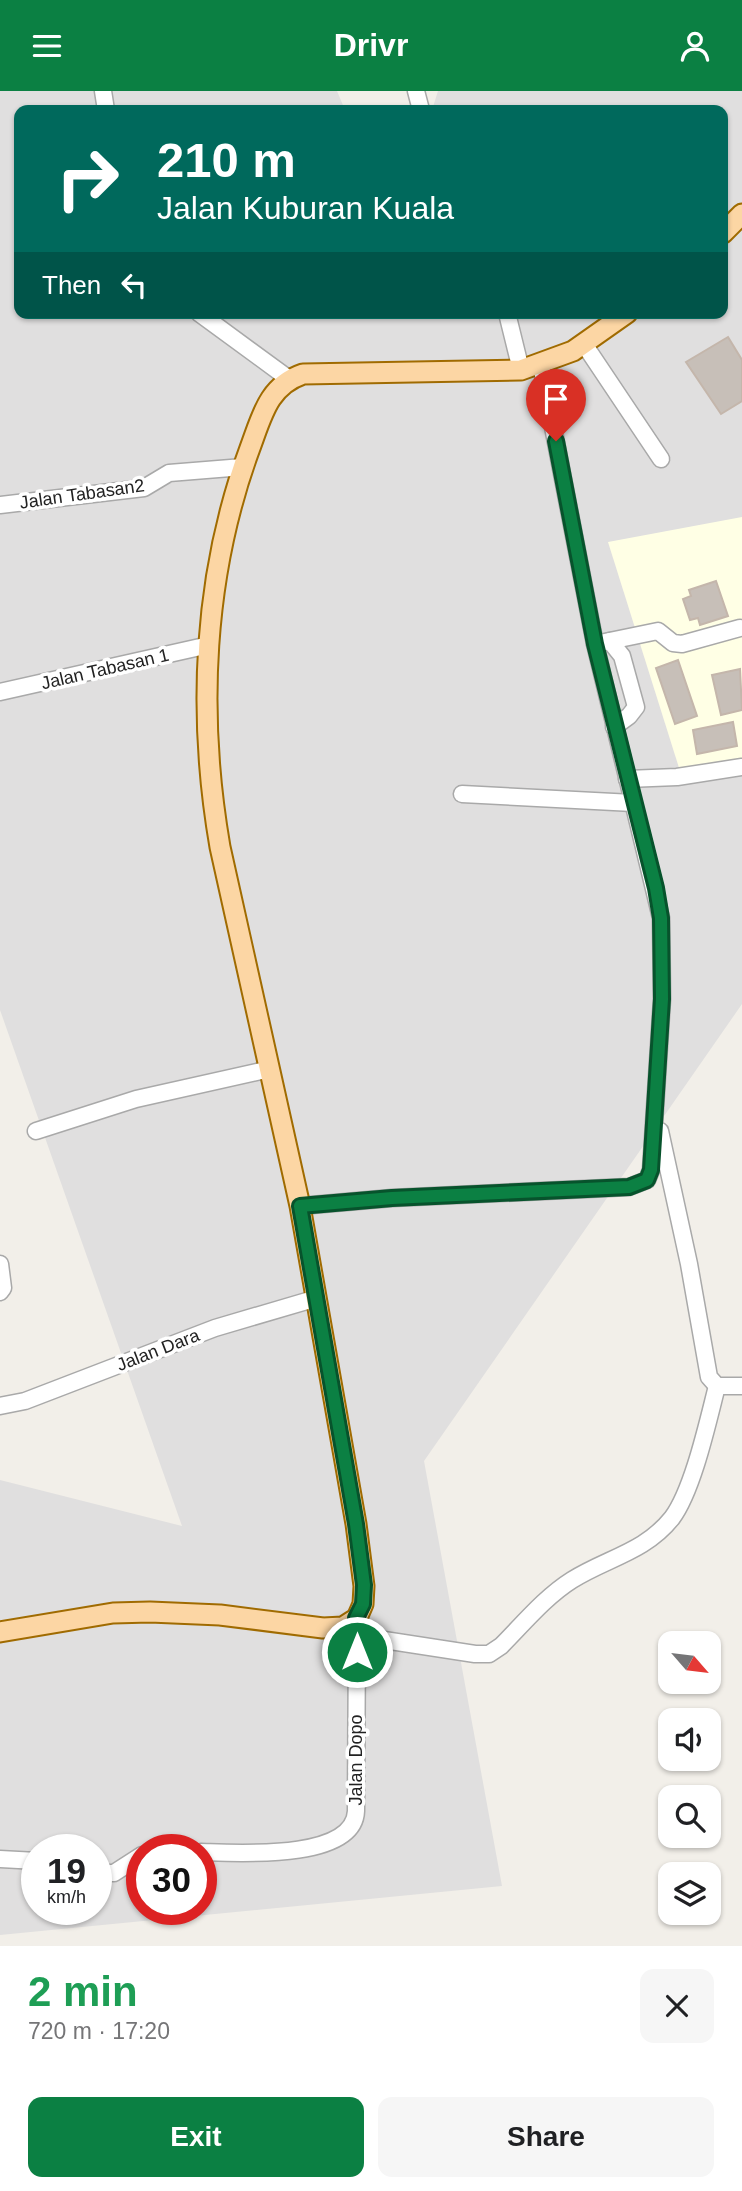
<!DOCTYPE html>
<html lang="en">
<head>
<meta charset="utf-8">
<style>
	:root { --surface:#fff; --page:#f6f6f6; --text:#202124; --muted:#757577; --accent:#0b8043 }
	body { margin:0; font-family:Arial,sans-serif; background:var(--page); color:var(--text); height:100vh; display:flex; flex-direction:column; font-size:26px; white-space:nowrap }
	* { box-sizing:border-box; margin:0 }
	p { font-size:23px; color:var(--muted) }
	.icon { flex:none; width:38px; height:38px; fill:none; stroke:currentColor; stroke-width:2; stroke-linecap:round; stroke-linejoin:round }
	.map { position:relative; height:1855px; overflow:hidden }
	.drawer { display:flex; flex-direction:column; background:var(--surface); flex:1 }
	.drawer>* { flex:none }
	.top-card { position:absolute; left:14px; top:14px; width:714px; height:214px; border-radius:14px; box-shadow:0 2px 5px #0004; background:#00695c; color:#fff; overflow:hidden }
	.needle { width:46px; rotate:118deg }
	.tools { position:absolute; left:658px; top:1540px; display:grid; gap:14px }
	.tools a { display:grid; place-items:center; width:63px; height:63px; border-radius:14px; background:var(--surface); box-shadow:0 2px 5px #0004; font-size:35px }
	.speed { position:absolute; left:21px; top:1743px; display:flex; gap:14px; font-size:35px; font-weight:700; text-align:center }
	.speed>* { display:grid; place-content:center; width:91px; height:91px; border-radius:50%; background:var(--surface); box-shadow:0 2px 5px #0004; line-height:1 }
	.speed small { font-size:18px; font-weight:400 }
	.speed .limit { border:10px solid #d22; background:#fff; color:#111 }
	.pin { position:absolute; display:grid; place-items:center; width:60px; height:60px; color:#fff; margin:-72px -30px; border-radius:50% 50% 50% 0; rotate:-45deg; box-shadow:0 0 7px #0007 }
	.pin .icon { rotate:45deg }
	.me { position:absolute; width:77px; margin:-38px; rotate:0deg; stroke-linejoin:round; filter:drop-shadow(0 0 5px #0008) }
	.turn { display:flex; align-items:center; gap:24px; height:147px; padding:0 28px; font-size:32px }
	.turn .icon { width:91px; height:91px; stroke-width:2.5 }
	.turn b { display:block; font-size:49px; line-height:60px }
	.then { display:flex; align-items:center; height:66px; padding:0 28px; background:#0003; gap:14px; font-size:26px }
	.round { display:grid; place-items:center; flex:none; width:74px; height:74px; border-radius:14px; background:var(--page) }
	.headline { display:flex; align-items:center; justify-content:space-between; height:119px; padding:0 28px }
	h1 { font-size:42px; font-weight:800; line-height:52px; color:#1e9e55 }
	.button { display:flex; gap:14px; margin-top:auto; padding:14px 28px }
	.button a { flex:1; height:80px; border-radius:14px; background:var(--accent); color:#fff; font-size:28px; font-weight:800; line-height:80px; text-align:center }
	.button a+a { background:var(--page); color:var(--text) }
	header { display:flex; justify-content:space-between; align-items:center; height:91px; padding:0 28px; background:var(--accent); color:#fff; font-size:32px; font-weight:800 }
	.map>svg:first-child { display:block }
</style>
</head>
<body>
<header><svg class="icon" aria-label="menu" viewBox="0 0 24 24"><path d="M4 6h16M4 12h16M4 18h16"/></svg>Drivr<svg class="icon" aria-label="person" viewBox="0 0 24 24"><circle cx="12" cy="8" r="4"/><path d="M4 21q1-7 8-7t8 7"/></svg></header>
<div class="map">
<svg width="742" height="1855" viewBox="0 0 742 1855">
	<rect width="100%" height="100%" fill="#f2efe9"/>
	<path fill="#e0dfdf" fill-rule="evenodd" d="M0,0H337L345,19H19V222H723V19H432L438,0H742V913L424,1370L502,1795L0,1844V1389L182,1435L0,919ZM37,1759H96V1818H37ZM142,1759H201V1818H142Z"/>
	<polygon fill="#ffffe5" points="742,426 742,667 680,680 608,451"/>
	<g fill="#c7bfb8" stroke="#c4b6ab" stroke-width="2">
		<polygon points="728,246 742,269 742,310 721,323 686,271"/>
		<polygon points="716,490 728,525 700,534 698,527 690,529 683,508 691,505 689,499"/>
		<polygon points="678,569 697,625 675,633 656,577"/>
		<polygon points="740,578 742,619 721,624 712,584"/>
		<polygon points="733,631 737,655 697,663 693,639"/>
	</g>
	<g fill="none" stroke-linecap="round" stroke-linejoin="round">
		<g stroke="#a9a9a9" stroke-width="19">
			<g id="minor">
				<polyline points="103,0 106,19"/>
				<polyline points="416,0 421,19"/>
				<polyline points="199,222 289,288"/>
				<polyline points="507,222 521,279"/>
				<polyline points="584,253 661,368"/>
				<polyline points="0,414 144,397 169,382 243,376"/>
				<polyline points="610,550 622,565 636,616 629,625 614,636"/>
				<polyline points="595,553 658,540 673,552 682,553 740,537"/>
				<polyline points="0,601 209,554"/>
				<polyline points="627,688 677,686 742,676"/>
				<polyline points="462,703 633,712"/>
				<polyline points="36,1040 136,1008 270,978"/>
				<polyline points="660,1040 689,1173 709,1286 717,1295 742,1295"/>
				<polyline points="300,1115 392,1107 629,1096 647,1089 651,1079 662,908 661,827 595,553 541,274"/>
				<polyline points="0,1173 3,1197 0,1201"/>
				<polyline points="0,1315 25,1310 215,1237 317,1207"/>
				<path d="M358,1545L475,1563H489L501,1555C523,1533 545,1506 572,1489C607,1467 645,1461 672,1427C693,1399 708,1330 717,1295"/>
				<polyline points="154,1759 167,1759"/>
				<path d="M201,1761C237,1762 354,1770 356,1720L357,1537"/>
				<polyline points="0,1768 37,1770"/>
				<polyline points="96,1782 114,1782 142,1764"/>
			</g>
		</g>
		<g stroke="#a06b00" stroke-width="23">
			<g id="major">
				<polyline points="723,142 742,123"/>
				<path d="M0,1541L113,1522L150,1521L220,1524L323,1537L343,1536L357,1527L363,1513L364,1495L356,1433L300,1115L220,756C197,623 203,484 250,357C262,325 268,295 303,283L521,279L573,260L627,222"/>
			</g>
		</g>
		<use href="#minor" stroke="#fff" stroke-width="16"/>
		<use href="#major" stroke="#fcd6a4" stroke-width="19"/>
	</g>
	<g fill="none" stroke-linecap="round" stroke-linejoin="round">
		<g stroke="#07532c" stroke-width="18">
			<polyline id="route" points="357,1561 356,1527 363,1513 364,1494 356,1433 300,1115 392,1107 629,1096 647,1089 651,1079 662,908 661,827 656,797 595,553 556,350"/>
		</g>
		<use href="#route" stroke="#0b8043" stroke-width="12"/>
	</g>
	<g text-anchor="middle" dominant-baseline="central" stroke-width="7" stroke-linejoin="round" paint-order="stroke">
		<g font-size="18" fill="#222" stroke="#fff">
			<text transform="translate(82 403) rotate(-8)">Jalan Tabasan2</text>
			<text transform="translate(105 578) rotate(-13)">Jalan Tabasan 1</text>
			<text transform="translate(158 1259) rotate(-21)">Jalan Dara</text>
			<text transform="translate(356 1669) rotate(-90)">Jalan Dopo</text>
		</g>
	</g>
</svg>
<div class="tools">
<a><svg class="needle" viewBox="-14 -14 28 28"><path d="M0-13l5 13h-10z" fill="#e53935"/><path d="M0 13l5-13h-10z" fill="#757577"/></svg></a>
<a><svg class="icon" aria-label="sound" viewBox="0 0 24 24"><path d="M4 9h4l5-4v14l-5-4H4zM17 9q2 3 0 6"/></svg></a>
<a><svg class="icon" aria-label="search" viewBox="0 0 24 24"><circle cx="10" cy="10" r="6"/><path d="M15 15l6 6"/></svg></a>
<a><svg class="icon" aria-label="layers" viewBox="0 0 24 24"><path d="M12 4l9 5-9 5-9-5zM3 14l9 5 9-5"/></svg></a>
</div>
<div class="speed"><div>19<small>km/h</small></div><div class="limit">30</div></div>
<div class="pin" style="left:556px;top:350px;background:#d93025"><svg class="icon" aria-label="arrive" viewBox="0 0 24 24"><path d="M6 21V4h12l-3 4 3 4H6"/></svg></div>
<svg class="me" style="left:357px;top:1561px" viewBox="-20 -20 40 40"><circle r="17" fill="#0b8043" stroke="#fff" stroke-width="3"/><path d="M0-11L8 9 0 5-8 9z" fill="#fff"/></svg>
<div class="top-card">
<div class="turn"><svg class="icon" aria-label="right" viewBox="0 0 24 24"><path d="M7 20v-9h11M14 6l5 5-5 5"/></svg><div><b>210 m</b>Jalan Kuburan Kuala</div></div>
<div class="then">Then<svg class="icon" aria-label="left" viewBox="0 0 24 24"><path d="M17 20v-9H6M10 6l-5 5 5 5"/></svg></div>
</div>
</div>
<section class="drawer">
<div class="headline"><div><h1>2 min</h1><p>720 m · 17:20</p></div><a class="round"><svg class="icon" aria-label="close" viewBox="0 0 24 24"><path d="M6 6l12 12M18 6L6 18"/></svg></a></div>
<div class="button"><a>Exit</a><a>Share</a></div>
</section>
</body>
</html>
